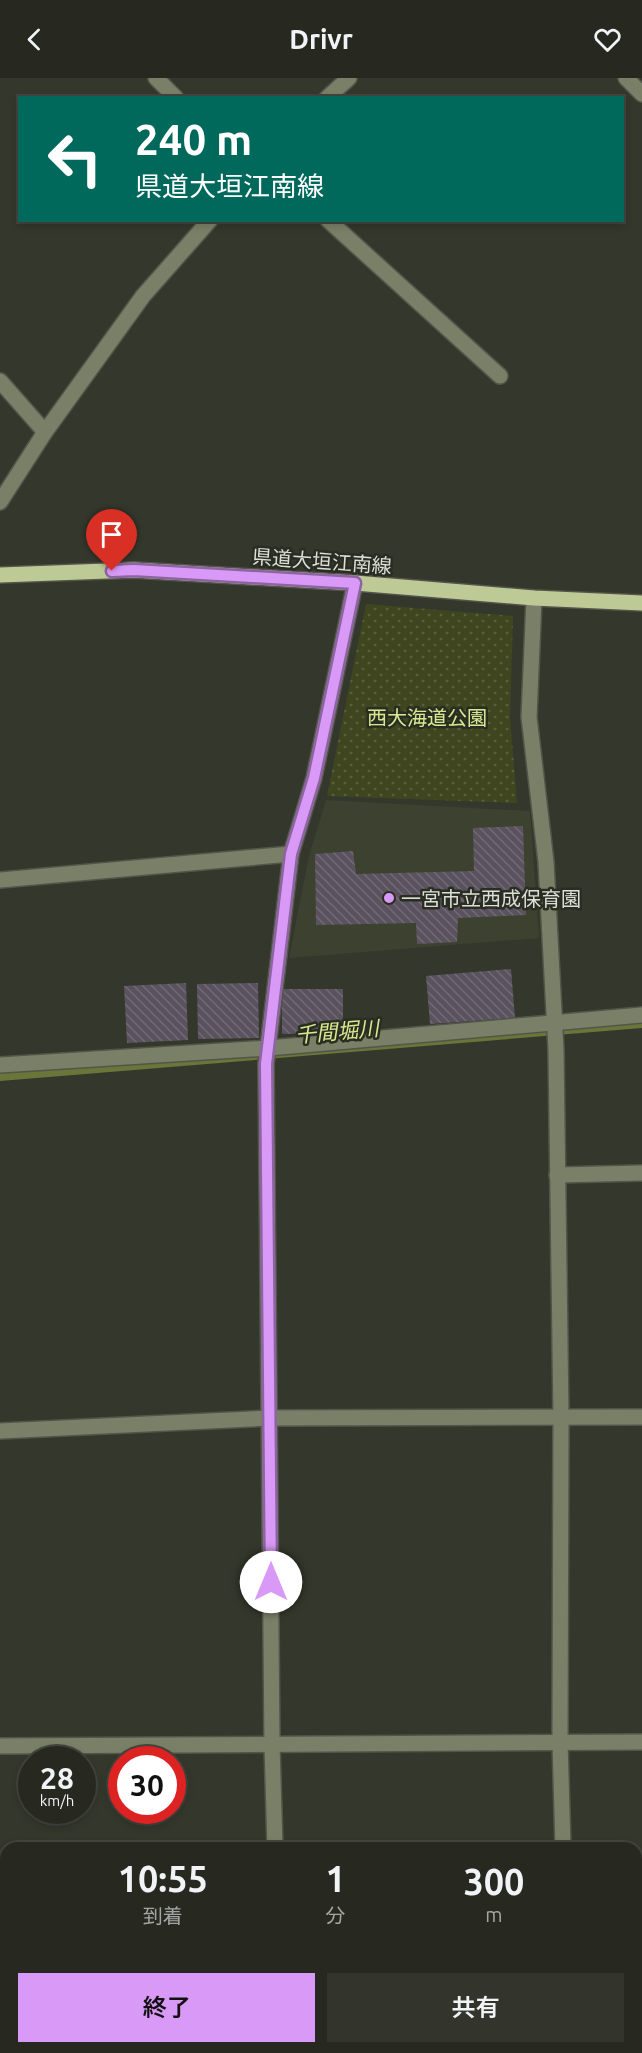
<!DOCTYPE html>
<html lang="ja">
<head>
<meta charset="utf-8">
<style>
	:root { --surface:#272920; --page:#33352d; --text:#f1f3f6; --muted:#a4a6a5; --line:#43453e; --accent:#d99af7 }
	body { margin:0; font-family:Ubuntu,"Noto Sans JP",sans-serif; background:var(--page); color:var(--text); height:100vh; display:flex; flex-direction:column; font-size:22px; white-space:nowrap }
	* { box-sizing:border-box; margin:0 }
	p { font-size:20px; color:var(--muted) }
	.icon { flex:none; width:33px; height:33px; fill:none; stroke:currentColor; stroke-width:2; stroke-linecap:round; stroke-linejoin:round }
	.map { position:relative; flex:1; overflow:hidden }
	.side { position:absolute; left:0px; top:1764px; width:642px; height:212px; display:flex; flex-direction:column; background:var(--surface); border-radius:18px 18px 0 0; box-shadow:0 3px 9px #0003,0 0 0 2px var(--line) }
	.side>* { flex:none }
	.top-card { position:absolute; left:18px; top:18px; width:606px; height:126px; border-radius:0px; box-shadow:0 3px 9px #0003,0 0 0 2px var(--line); background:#00695c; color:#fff; overflow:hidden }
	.speed { position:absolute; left:18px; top:1668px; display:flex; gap:12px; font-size:30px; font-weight:700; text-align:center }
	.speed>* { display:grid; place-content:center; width:78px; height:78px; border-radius:50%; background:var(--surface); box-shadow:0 3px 9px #0003,0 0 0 2px var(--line); line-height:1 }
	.speed small { font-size:15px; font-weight:400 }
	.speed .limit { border:9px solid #d22; background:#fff; color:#111 }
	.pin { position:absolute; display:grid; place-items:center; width:51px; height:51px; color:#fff; margin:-62px -26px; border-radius:50% 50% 50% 0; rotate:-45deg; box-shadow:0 0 6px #0007 }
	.pin .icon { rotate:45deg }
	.me { position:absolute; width:66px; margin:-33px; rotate:0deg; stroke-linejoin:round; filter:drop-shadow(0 0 4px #0008) }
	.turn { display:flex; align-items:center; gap:21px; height:126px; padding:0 18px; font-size:27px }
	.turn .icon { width:78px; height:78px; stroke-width:2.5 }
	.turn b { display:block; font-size:42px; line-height:51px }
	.eta { display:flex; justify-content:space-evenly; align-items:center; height:102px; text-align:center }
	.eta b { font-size:36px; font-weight:600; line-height:42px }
	.primary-button { display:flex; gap:12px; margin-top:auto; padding:12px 18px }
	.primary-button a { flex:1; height:69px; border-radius:0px; background:var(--accent); color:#111; font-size:24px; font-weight:600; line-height:69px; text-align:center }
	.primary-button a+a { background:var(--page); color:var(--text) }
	header { display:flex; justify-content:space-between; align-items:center; height:78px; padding:0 18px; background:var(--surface); font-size:27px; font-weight:600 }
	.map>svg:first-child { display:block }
</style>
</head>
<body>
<header><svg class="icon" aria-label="back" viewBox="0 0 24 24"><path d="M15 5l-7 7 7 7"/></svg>Drivr<svg class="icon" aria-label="heart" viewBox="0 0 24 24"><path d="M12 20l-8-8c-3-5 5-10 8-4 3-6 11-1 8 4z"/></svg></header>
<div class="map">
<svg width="642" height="1975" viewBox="0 0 642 1975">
	<defs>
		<pattern id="grass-dots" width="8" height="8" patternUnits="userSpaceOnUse" patternTransform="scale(1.5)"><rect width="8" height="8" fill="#3f461f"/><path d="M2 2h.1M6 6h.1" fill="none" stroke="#5a603f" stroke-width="1.8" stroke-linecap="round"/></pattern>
		<pattern id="building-back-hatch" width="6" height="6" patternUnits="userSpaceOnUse" patternTransform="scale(1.5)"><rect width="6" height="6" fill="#5a525e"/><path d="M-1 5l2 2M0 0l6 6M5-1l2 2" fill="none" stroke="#716a74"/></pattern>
	</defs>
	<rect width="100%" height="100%" fill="#34372b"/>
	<polygon fill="#3d412f" points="326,722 530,733 539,860 289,880 309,778"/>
	<polygon fill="url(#grass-dots)" points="366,526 513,538 510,639 517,725 327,718"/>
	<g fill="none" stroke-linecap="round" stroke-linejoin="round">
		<polyline stroke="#697539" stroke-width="8" points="0,999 642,946"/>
	</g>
	<g fill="url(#building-back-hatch)">
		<polygon points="523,748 526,837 458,840 457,864 417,866 416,845 316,847 315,776 353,773 356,796 474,793 473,750"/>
		<polygon points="511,891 515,940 430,946 426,898"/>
		<polygon points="186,905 188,962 127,965 124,908"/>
		<polygon points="258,905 259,960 198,961 197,906"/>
		<polygon points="282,911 343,911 343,955 282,956"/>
	</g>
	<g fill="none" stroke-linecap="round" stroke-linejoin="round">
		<g stroke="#52554a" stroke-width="18">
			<g id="minor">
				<polyline points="156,0 176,20"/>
				<polyline points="626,0 642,16"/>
				<polyline points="327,20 349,0"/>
				<polyline points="328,142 500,298"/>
				<polyline points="0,303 45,354"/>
				<polyline points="0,424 45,354 143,218 210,142"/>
				<polyline points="534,520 529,639 546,784 556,972 561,1339 560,1664 563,1770"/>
				<polyline points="0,802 291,776"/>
				<polyline points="0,987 269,970 642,937"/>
				<polyline points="557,1097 642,1095"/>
				<polyline points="0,1353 270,1340 642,1339"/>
				<polyline points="0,1668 642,1664"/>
				<polyline points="275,1770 272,1667 266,986 291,776 314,700 355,505"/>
				<polyline points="636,1908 642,1908"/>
				<polyline points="0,1916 6,1916"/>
				<polyline points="281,1970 281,1975"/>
				<polyline points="569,1970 569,1975"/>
			</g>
		</g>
		<g stroke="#52554a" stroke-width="18">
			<polyline id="major" points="0,497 134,492 355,505 534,520 642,525"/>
		</g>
		<use href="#minor" stroke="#7a8067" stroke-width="15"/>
		<use href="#major" stroke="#beca95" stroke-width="15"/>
	</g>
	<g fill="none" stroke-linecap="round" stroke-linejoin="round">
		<g stroke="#8d64a1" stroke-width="15">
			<polyline id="route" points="112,493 134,492 355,505 314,700 291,776 266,986 271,1504"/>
		</g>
		<use href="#route" stroke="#d99af7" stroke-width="10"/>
	</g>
	<circle fill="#d99af7" stroke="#2a2d21" stroke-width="2" cx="389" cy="820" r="6"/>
	<g text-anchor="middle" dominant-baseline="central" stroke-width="5" stroke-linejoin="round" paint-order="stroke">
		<g font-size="20" fill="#dcded7" stroke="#2a2d21">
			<text transform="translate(322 483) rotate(4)">県道大垣江南線</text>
		</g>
		<g font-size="20" fill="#d7e990" stroke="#2a2d21">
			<text x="427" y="639">西大海道公園</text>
		</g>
		<g font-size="20" fill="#dcded7" stroke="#2a2d21" text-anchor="start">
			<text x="401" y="820">一宮市立西成保育園</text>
		</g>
		<g font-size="21" font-style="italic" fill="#d7ea91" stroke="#2a2d21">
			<text transform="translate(337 953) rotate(-5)">千間堀川</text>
		</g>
	</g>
</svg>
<div class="speed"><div>28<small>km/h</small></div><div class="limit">30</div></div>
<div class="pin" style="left:112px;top:493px;background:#d93025"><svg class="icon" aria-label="arrive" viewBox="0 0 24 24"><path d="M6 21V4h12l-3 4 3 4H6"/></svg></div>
<svg class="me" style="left:271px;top:1504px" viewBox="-20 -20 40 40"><circle r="19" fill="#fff"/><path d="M0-13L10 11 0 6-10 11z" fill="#d99af7"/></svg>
<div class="top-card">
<div class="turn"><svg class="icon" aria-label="left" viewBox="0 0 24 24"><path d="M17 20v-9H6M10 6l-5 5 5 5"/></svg><div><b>240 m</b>県道大垣江南線</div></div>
</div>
<section class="side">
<div class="eta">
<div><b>10:55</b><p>到着</p></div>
<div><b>1</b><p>分</p></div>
<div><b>300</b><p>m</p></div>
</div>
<div class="primary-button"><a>終了</a><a>共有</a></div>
</section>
</div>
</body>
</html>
